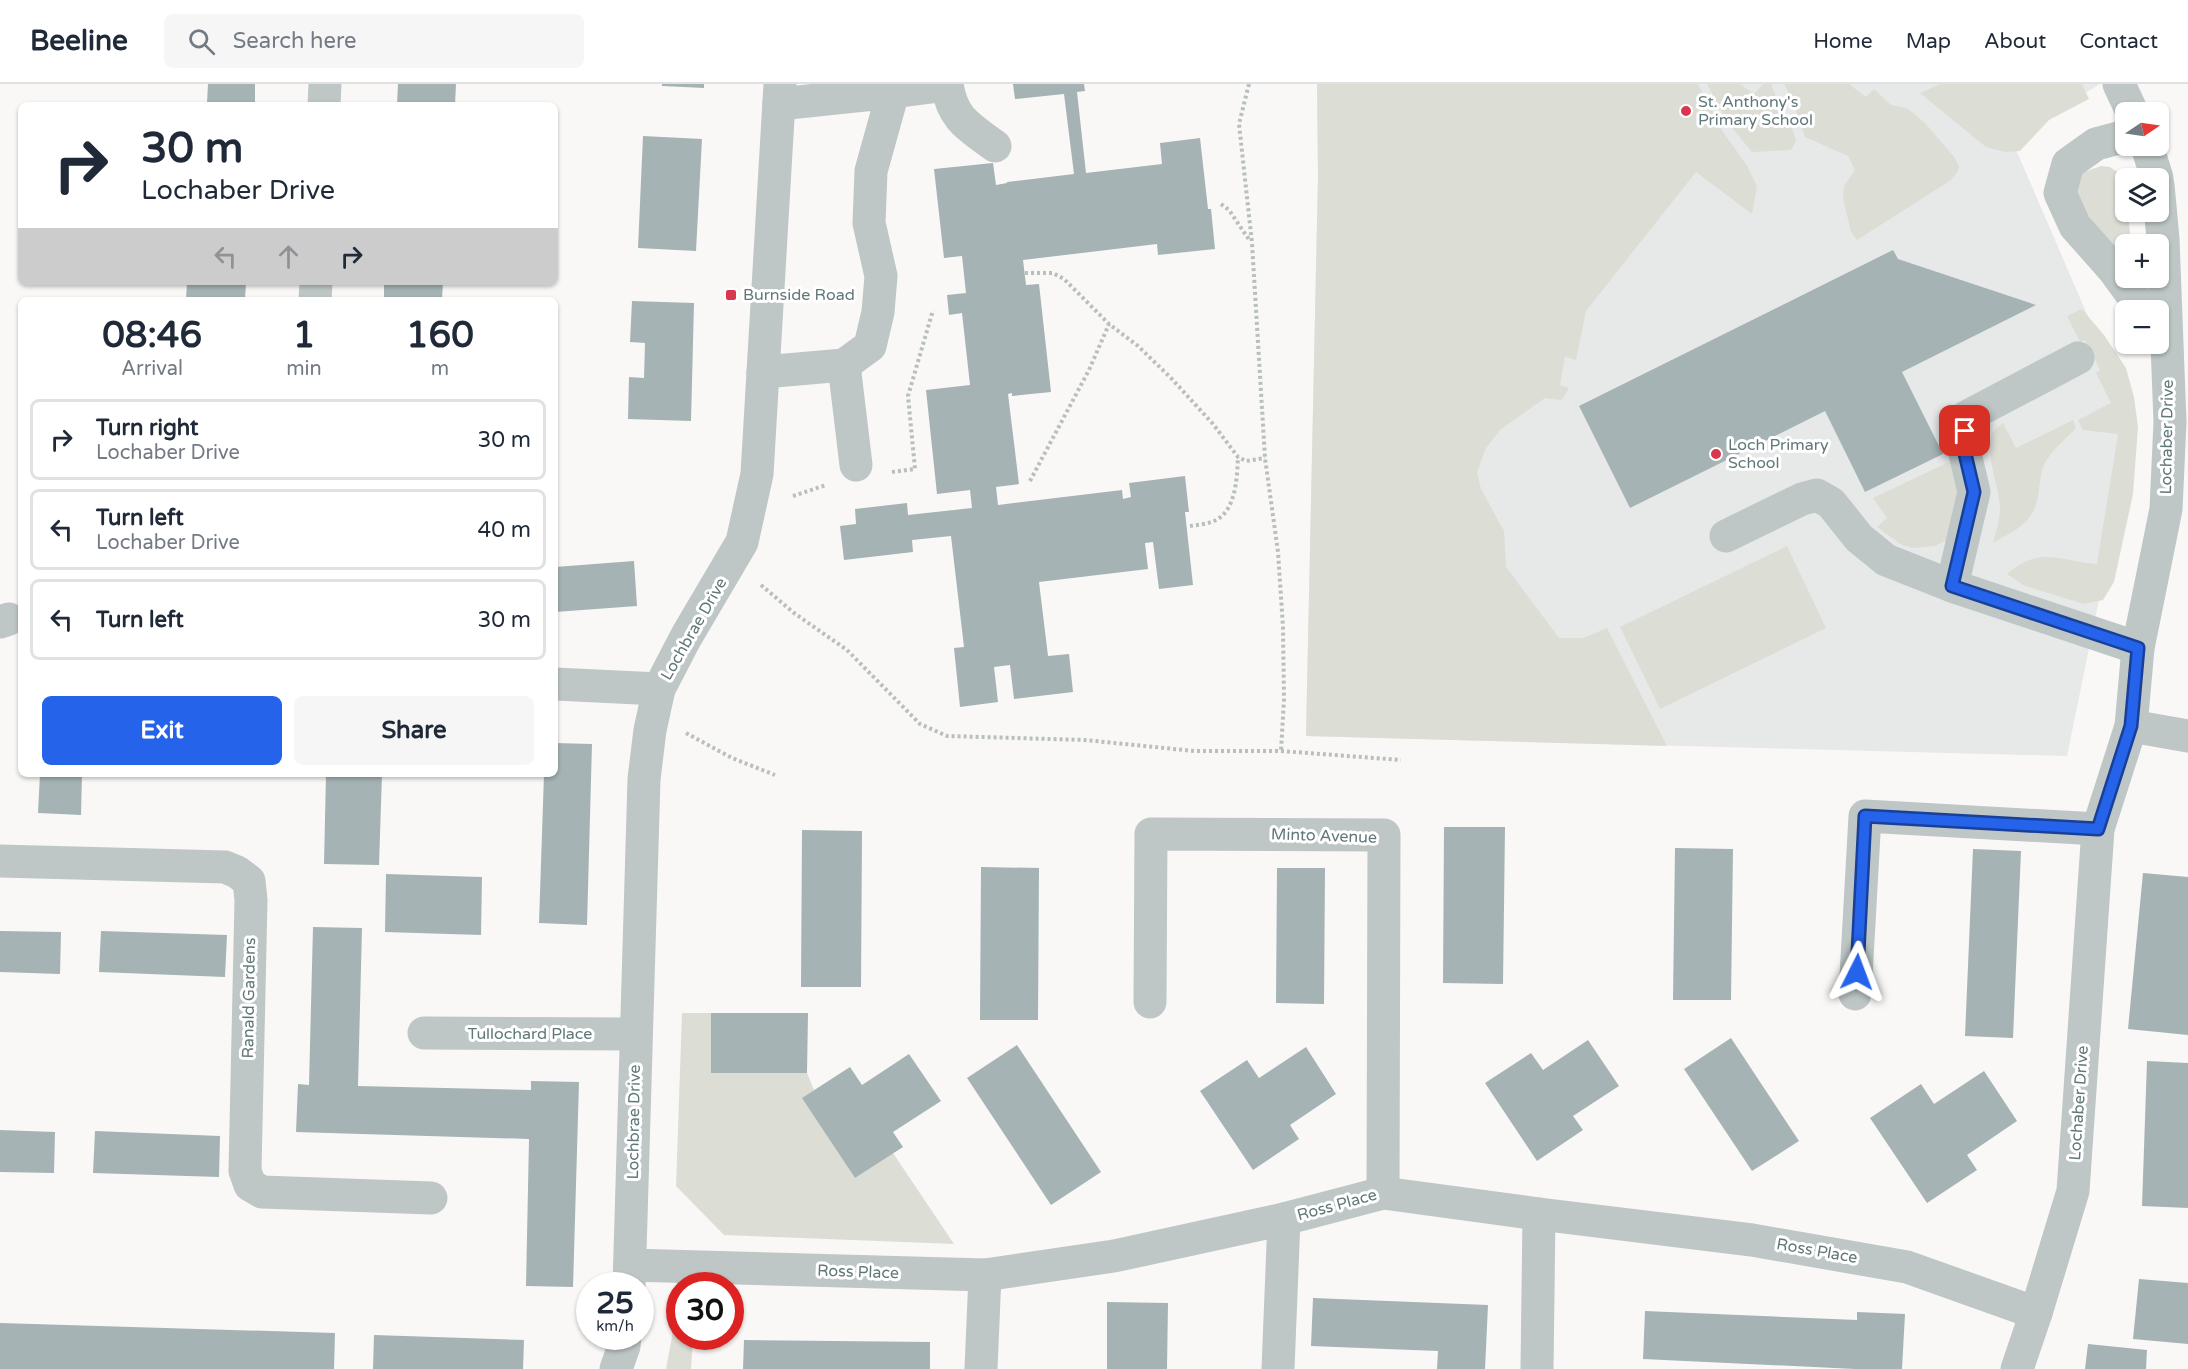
<!DOCTYPE html>
<html lang="en">
<head>
<meta charset="utf-8">
<style>
	:root { --surface:#fff; --page:#f6f6f7; --text:#1f2937; --muted:#747a83; --line:#e0e1e3; --accent:#2563eb }
	body { margin:0; font-family:"Varela Round",sans-serif; background:var(--page); color:var(--text); height:100vh; display:flex; flex-direction:column; font-size:22px; white-space:nowrap }
	* { box-sizing:border-box; margin:0 }
	p { font-size:20px; color:var(--muted) }
	.icon { flex:none; width:33px; height:33px; fill:none; stroke:currentColor; stroke-width:2; stroke-linecap:round; stroke-linejoin:round }
	.map { position:relative; flex:1; overflow:hidden }
	.details { position:absolute; left:18px; top:213px; width:540px; height:480px; display:flex; flex-direction:column; background:var(--surface); border-radius:9px; box-shadow:0 2px 4px #0004 }
	.details>* { flex:none }
	.top-card { position:absolute; left:18px; top:18px; width:540px; height:183px; border-radius:9px; box-shadow:0 2px 4px #0004; background:#fff; color:var(--text); overflow:hidden }
	.needle { width:39px; rotate:77deg }
	.tools { position:absolute; left:2115px; top:18px; display:grid; gap:12px }
	.tools a { display:grid; place-items:center; width:54px; height:54px; border-radius:9px; background:var(--surface); box-shadow:0 2px 4px #0004; font-size:30px }
	.speed { position:absolute; left:576px; top:1188px; display:flex; gap:12px; font-size:30px; font-weight:700; text-align:center }
	.speed>* { display:grid; place-content:center; width:78px; height:78px; border-radius:50%; background:var(--surface); box-shadow:0 2px 4px #0004; line-height:1 }
	.speed small { font-size:15px; font-weight:400 }
	.speed .limit { border:9px solid #d22; background:#fff; color:#111 }
	.pin { position:absolute; display:grid; place-items:center; width:51px; height:51px; color:#fff; margin:-26px; border-radius:12px; box-shadow:0 3px 9px #0006 }
	.me { position:absolute; width:66px; margin:-33px; rotate:3deg; stroke-linejoin:round; filter:drop-shadow(0 0 4px #0008) }
	.turn { display:flex; align-items:center; gap:21px; height:126px; padding:0 24px; font-size:27px }
	.turn .icon { width:78px; height:78px; stroke-width:2.5 }
	.turn b { display:block; font-size:42px; line-height:51px }
	.lanes { display:flex; align-items:center; height:57px; padding:0 24px; background:#0003; justify-content:center; gap:30px; direction:ltr }
	.lanes .off { opacity:.35 }
	.eta { display:flex; justify-content:space-evenly; align-items:center; height:102px; text-align:center }
	.eta b { font-size:36px; font-weight:800; line-height:42px }
	.primary-button { display:flex; gap:12px; margin-top:auto; padding:12px 24px }
	.primary-button a { flex:1; height:69px; border-radius:9px; background:var(--accent); color:#fff; font-size:24px; font-weight:800; line-height:69px; text-align:center }
	.primary-button a+a { background:var(--page); color:var(--text) }
	ul { padding:0; list-style:none }
	li { display:flex; align-items:center; gap:18px; height:81px; margin:0 12px 9px; padding:0 12px; border:3px solid var(--line); border-radius:9px }
	li div { flex:1 }
	li b { display:block; font-size:22px }
	li em { font-style:normal }
	header { display:flex; align-items:center; gap:36px; box-sizing:border-box; height:84px; padding:0 30px; background:var(--surface); border-bottom:2px solid var(--line) }
	header strong { font-size:28px }
	nav { display:flex; gap:33px; margin-inline-start:auto; font-size:21px }
	.search { width:420px; height:54px; background:var(--page); display:flex; align-items:center; gap:15px; box-sizing:border-box; padding:0 21px; border-radius:9px; color:var(--muted); font-size:22px }
	.map>svg:first-child { display:block }
</style>
</head>
<body>
<header>
<strong>Beeline</strong>
<div class="search"><svg class="icon" aria-label="search" viewBox="0 0 24 24"><circle cx="10" cy="10" r="6"/><path d="M15 15l6 6"/></svg>Search here</div>
<nav><a>Home</a><a>Map</a><a>About</a><a>Contact</a></nav>
</header>
<div class="map">
<svg width="2188" height="1285" viewBox="0 0 2188 1285">
	<rect width="100%" height="100%" fill="#f9f8f7"/>
	<polygon fill="#e7e8e8" points="1317,0 2100,0 2011,54 2124,316 2118,423 2067,672 1306,652 1318,92"/>
	<g fill="#dcded6">
		<polygon points="1317,0 1698,0 1723,48 1746,80 1757,102 1752,130 1696,88 1586,227 1576,276 1565,273 1560,301 1569,304 1562,316 1545,314 1500,346 1486,364 1477,388 1481,405 1504,447 1506,483 1559,554 1584,554 1607,544 1667,662 1306,652 1318,92"/>
		<polygon points="1707,0 1740,0 1754,10 1763,0 1771,0 1784,33 1791,41 1796,57 1791,66 1752,68 1728,39"/>
		<polygon points="1784,0 1849,0 1866,13 1874,5 1891,21 1907,24 1926,40 1954,73 1959,82 1958,87 1951,96 1857,156 1851,148 1843,114 1844,102 1855,86 1848,72 1805,53 1792,15"/>
		<polygon points="1940,0 2082,0 2089,15 2049,36 2020,67 2005,68 1986,63 1920,9"/>
		<path d="M2101,82L2110,83L2125,93L2126,128H2128L2131,160H2126L2125,176C2114,162 2080,127 2077,110C2076,103 2080,94 2084,88Z"/>
		<path d="M2082,225L2104,251L2126,284L2134,313L2138,343L2133,410L2114,498L2103,516L2084,520L2025,502L2007,490C2041,461 2059,477 2097,480L2118,350L2083,346L2078,336L2111,319L2096,289L2100,286L2085,256L2080,258L2067,232Z"/>
		<path d="M2073,336L2076,344C2066,355 2052,366 2045,379C2041,387 2040,397 2039,406C2035,439 2019,444 1993,459C1997,446 2000,435 2000,422C1999,404 1985,366 1991,353C1993,346 1998,343 2003,339L2016,364Z"/>
		<polygon points="1951,377 1960,403 1954,447 1945,457 1935,462 1913,464 1902,461 1877,443 1887,434 1873,414"/>
		<polygon points="1787,462 1826,544 1660,625 1620,543"/>
		<polygon points="682,929 711,929 711,989 807,989 814,1006 803,1014 855,1094 893,1069 954,1160 724,1151 676,1102"/>
		<polygon points="679,1239 680,1252 693,1253 691,1285 666,1285 673,1247"/>
	</g>
	<g fill="#a5b3b4">
		<polygon points="208,0 255,0 255,21 192,21 192,18 207,19"/>
		<polygon points="398,0 456,0 455,21 397,21"/>
		<polygon points="662,0 704,0 704,4 662,2"/>
		<polygon points="1013,0 1084,0 1085,7 1077,8 1086,89 1162,80 1160,59 1200,54 1208,125 1211,125 1215,165 1158,171 1157,160 1023,176 1026,201 1039,200 1051,308 1012,312 1012,309 1008,310 1019,400 996,403 998,421 1122,406 1123,415 1131,413 1129,399 1185,392 1189,428 1185,428 1193,501 1159,505 1153,458 1145,459 1148,485 1039,498 1048,572 1069,570 1073,608 1014,615 1010,581 994,583 998,618 960,623 954,564 964,563 951,452 912,456 913,468 844,476 840,442 856,440 855,425 907,419 908,431 972,424 970,406 937,410 926,306 970,301 962,229 949,231 947,211 966,209 962,172 944,174 934,85 993,79 996,101 1007,99 1007,98 1074,90 1064,10 1015,15"/>
		<polygon points="643,52 702,55 696,167 638,164"/>
		<polygon points="1893,166 1898,175 2036,221 1902,288 1943,370 1865,408 1825,327 1630,424 1579,322"/>
		<polygon points="187,198 246,198 245,216 186,216"/>
		<polygon points="384,198 443,198 442,216 384,216"/>
		<polygon points="632,217 694,219 691,337 628,335 629,293 644,294 645,259 630,258"/>
		<polygon points="634,477 637,522 555,528 555,483"/>
		<polygon points="555,659 592,660 587,841 539,839 544,690 555,690"/>
		<polygon points="40,690 82,690 81,731 38,729"/>
		<polygon points="326,690 382,690 379,781 324,780"/>
		<polygon points="1444,743 1505,743 1503,900 1443,899"/>
		<polygon points="802,746 862,747 861,903 801,903"/>
		<polygon points="1675,764 1733,765 1731,916 1673,916"/>
		<polygon points="1973,765 2021,767 2013,954 1965,952"/>
		<polygon points="981,783 1039,784 1038,936 980,936"/>
		<polygon points="1277,784 1325,784 1324,920 1276,919"/>
		<polygon points="2143,789 2188,793 2188,951 2128,945"/>
		<polygon points="386,790 482,793 481,851 385,848"/>
		<polygon points="313,843 362,844 358,1002 531,1006 531,997 579,998 573,1203 526,1202 529,1055 296,1048 298,1000 309,1001"/>
		<polygon points="0,847 61,848 60,890 0,888"/>
		<polygon points="101,847 227,851 225,893 99,888"/>
		<polygon points="711,929 808,929 807,989 711,989"/>
		<polygon points="1731,954 1799,1057 1752,1087 1684,985"/>
		<polygon points="1588,956 1619,1002 1573,1032 1583,1046 1537,1077 1485,999 1531,969 1543,986"/>
		<polygon points="1017,961 1101,1088 1051,1121 967,994"/>
		<polygon points="1306,963 1336,1010 1290,1041 1299,1055 1253,1086 1200,1007 1247,976 1259,994"/>
		<polygon points="909,970 941,1017 893,1048 903,1063 855,1094 802,1014 850,983 862,1001"/>
		<polygon points="2147,977 2188,979 2188,1124 2142,1122"/>
		<polygon points="1984,987 2017,1037 1967,1071 1977,1086 1927,1119 1870,1034 1921,1000 1934,1020"/>
		<polygon points="0,1046 55,1048 54,1089 0,1088"/>
		<polygon points="95,1047 220,1052 219,1093 93,1089"/>
		<polygon points="2139,1195 2188,1199 2188,1260 2133,1255"/>
		<polygon points="1313,1214 1488,1221 1485,1285 1437,1285 1438,1267 1311,1262"/>
		<polygon points="1107,1218 1168,1219 1167,1285 1107,1285"/>
		<polygon points="1645,1227 1857,1236 1857,1228 1905,1230 1902,1285 1855,1285 1643,1275"/>
		<polygon points="0,1239 335,1249 334,1285 0,1285"/>
		<polygon points="374,1251 524,1256 523,1285 373,1285"/>
		<polygon points="744,1256 930,1258 930,1285 743,1285"/>
		<polygon points="2088,1260 2147,1266 2146,1285 2085,1285"/>
	</g>
	<g fill="none" stroke-linecap="round" stroke-linejoin="round">
		<g stroke="#b9bebf" stroke-width="4" stroke-dasharray="3 3" stroke-linecap="butt">
			<polyline points="1249,0 1239,40 1252,159 1265,374 1278,468 1283,543 1284,615 1281,667"/>
			<polyline points="1221,120 1229,126 1250,157"/>
			<polyline points="1025,189 1053,189 1064,195 1109,240 1138,262 1171,294 1213,340 1238,373 1246,377 1265,374"/>
			<polyline points="892,388 915,385 908,312 933,226"/>
			<polyline points="1030,397 1089,286 1109,240"/>
			<polyline points="793,412 826,401"/>
			<path d="M1190,442C1198,441 1207,440 1214,437C1236,428 1237,394 1238,373"/>
			<polyline points="761,501 794,529 847,566 920,640 947,652 1085,656 1194,667 1281,667 1401,676"/>
			<polyline points="686,649 732,674 775,691"/>
		</g>
		<g stroke="#bec6c6" stroke-width="33">
			<path d="M947,0C952,35 969,43 995,62"/>
			<polyline points="2119,0 2132,28"/>
			<polyline points="893,8 947,1"/>
			<polyline points="324,21 325,0"/>
			<polyline points="2126,52 2096,60 2068,80 2060,109 2075,142 2114,186 2143,226"/>
			<polyline points="2147,62 2157,94"/>
			<polyline points="315,216 316,198"/>
			<polyline points="844,281 856,381"/>
			<polyline points="763,288 844,281 870,262 878,228 881,192 869,139 871,87 893,8 779,20"/>
			<polyline points="1726,452 1802,415 1817,411 1831,419 1859,454 1886,476 1952,502 2138,564"/>
			<polyline points="1952,502 1974,408 1963,361 1966,333 2078,274"/>
			<polyline points="0,538 9,535"/>
			<polyline points="555,600 659,605"/>
			<polyline points="2131,642 2188,652"/>
			<polyline points="0,777 225,783 237,788 249,797 251,816 245,1087 250,1101 262,1108 431,1114"/>
			<polyline points="1855,910 1865,732 2098,745"/>
			<polyline points="1150,918 1151,750 1384,751 1383,1109"/>
			<polyline points="424,949 636,950"/>
			<polyline points="630,1181 985,1191 1114,1172 1284,1135 1383,1109 1539,1130 1752,1156 1907,1183 2036,1229"/>
			<polyline points="629,1202 644,695 650,646 659,605 686,553 742,458 757,390 780,0"/>
			<polyline points="616,1285 624,1262 625,1252"/>
			<polyline points="981,1285 985,1191"/>
			<polyline points="1278,1285 1284,1135"/>
			<polyline points="1537,1285 1539,1130"/>
			<polyline points="2017,1285 2036,1229 2073,1107 2098,745 2131,642 2138,564 2166,425 2170,338 2163,155 2158,101"/>
		</g>
	</g>
	<g fill="none" stroke-linecap="round" stroke-linejoin="round">
		<g stroke="#184099" stroke-width="15">
			<polyline id="route" points="1857,888 1865,732 2098,745 2131,642 2138,564 1952,502 1974,408 1963,361 1965,347"/>
		</g>
		<use href="#route" stroke="#2563eb" stroke-width="10"/>
	</g>
	<g fill="#d9374d" stroke="#fff" stroke-width="2">
		<circle cx="1686" cy="27" r="6"/>
		<rect x="725" y="205" width="12" height="12" rx="3"/>
		<circle cx="1716" cy="370" r="6"/>
	</g>
	<g text-anchor="middle" dominant-baseline="central" stroke-width="6" stroke-linejoin="round" paint-order="stroke">
		<g font-size="16" fill="#61787a" stroke="#fff" text-anchor="start">
			<text x="1698" y="18">St. Anthony's<tspan x="1698" dy="18">Primary School</tspan></text>
			<text x="743" y="211">Burnside Road</text>
			<text x="1728" y="361">Loch Primary<tspan x="1728" dy="18">School</tspan></text>
		</g>
		<g font-size="16" fill="#61787a" stroke="#fff">
			<text transform="translate(2167 353) rotate(-89)">Lochaber Drive</text>
			<text transform="translate(694 545) rotate(-60)">Lochbrae Drive</text>
			<text transform="translate(1324 752) rotate(2)">Minto Avenue</text>
			<text transform="translate(249 914) rotate(-89)">Ranald Gardens</text>
			<text x="530" y="950">Tullochard Place</text>
			<text transform="translate(2079 1019) rotate(-86)">Lochaber Drive</text>
			<text transform="translate(634 1038) rotate(-89)">Lochbrae Drive</text>
			<text transform="translate(1337 1121) rotate(-15)">Ross Place</text>
			<text transform="translate(1817 1167) rotate(10)">Ross Place</text>
			<text transform="translate(858 1188) rotate(2)">Ross Place</text>
		</g>
	</g>
</svg>
<div class="tools">
<a><svg class="needle" viewBox="-14 -14 28 28"><path d="M0-13l5 13h-10z" fill="#e53935"/><path d="M0 13l5-13h-10z" fill="#747a83"/></svg></a>
<a><svg class="icon" aria-label="layers" viewBox="0 0 24 24"><path d="M12 4l9 5-9 5-9-5zM3 14l9 5 9-5"/></svg></a>
<a>+</a>
<a>−</a>
</div>
<div class="speed"><div>25<small>km/h</small></div><div class="limit">30</div></div>
<div class="pin" style="left:1965px;top:347px;background:#d93025"><svg class="icon" aria-label="arrive" viewBox="0 0 24 24"><path d="M6 21V4h12l-3 4 3 4H6"/></svg></div>
<svg class="me" style="left:1857px;top:888px" viewBox="-20 -20 40 40"><path d="M0-17L14 15 0 8-14 15z" fill="#2563eb" stroke="#fff" stroke-width="4"/></svg>
<div class="top-card">
<div class="turn"><svg class="icon" aria-label="right" viewBox="0 0 24 24"><path d="M7 20v-9h11M14 6l5 5-5 5"/></svg><div><b>30 m</b>Lochaber Drive</div></div>
<div class="lanes"><svg class="icon off" aria-label="left" viewBox="0 0 24 24"><path d="M17 20v-9H6M10 6l-5 5 5 5"/></svg><svg class="icon off" aria-label="ahead" viewBox="0 0 24 24"><path d="M12 20V5M6 11l6-6 6 6"/></svg><svg class="icon" aria-label="right" viewBox="0 0 24 24"><path d="M7 20v-9h11M14 6l5 5-5 5"/></svg></div>
</div>
<section class="details">
<div class="eta">
<div><b>08:46</b><p>Arrival</p></div>
<div><b>1</b><p>min</p></div>
<div><b>160</b><p>m</p></div>
</div>
<ul>
<li><svg class="icon" aria-label="right" viewBox="0 0 24 24"><path d="M7 20v-9h11M14 6l5 5-5 5"/></svg><div><b>Turn right</b><p>Lochaber Drive</p></div><em>30 m</em></li>
<li><svg class="icon" aria-label="left" viewBox="0 0 24 24"><path d="M17 20v-9H6M10 6l-5 5 5 5"/></svg><div><b>Turn left</b><p>Lochaber Drive</p></div><em>40 m</em></li>
<li><svg class="icon" aria-label="left" viewBox="0 0 24 24"><path d="M17 20v-9H6M10 6l-5 5 5 5"/></svg><div><b>Turn left</b></div><em>30 m</em></li>
</ul>
<div class="primary-button"><a>Exit</a><a>Share</a></div>
</section>
</div>
</body>
</html>
